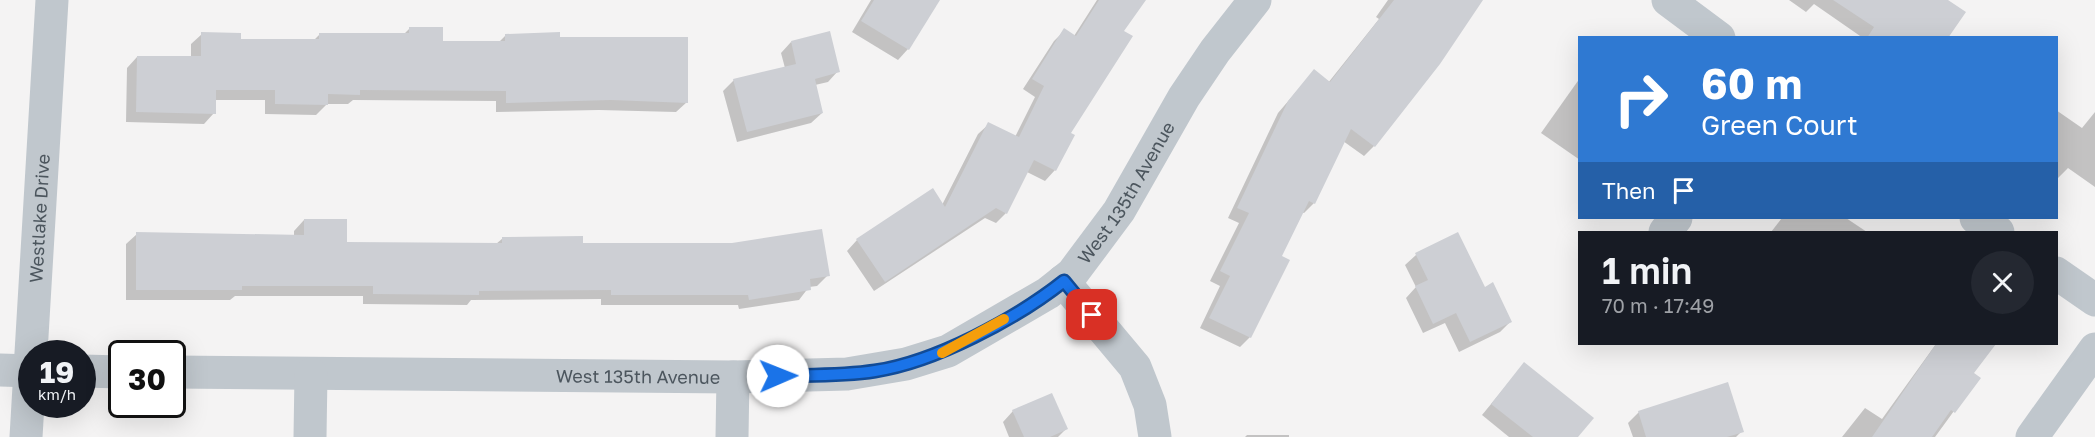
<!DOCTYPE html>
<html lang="en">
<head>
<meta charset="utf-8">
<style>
	:root { --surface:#171b24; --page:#242831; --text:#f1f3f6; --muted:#9ea1a6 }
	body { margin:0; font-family:"Golos Text",sans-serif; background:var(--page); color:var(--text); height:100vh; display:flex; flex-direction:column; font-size:22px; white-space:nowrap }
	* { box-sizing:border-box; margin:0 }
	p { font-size:20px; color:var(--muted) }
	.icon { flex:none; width:33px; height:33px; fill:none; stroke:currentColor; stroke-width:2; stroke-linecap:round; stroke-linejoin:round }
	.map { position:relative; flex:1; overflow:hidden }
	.sheet { position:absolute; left:1578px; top:231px; width:480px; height:114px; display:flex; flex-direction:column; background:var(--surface); border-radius:0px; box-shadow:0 6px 24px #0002 }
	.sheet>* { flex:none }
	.hud { position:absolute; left:1578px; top:36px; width:480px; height:183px; border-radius:0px; box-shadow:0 6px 24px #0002; background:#2f79d2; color:#fff; overflow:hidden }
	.speed { position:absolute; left:18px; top:340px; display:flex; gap:12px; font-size:30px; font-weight:700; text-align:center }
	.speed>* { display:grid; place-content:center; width:78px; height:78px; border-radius:50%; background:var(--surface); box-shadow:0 6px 24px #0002; line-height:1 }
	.speed small { font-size:15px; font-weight:400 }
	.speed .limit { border:3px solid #111; border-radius:9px; background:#fff; color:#111 }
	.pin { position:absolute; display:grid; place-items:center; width:51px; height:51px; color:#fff; margin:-26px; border-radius:12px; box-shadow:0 3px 9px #0006 }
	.me { position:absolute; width:66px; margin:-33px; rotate:89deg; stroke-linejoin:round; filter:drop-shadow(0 0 4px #0008) }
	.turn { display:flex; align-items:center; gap:21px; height:126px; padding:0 24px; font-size:27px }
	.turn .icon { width:78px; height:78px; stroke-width:2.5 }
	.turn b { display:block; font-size:42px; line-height:51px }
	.then { display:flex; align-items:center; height:57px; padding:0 24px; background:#0003; gap:12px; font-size:22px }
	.round { display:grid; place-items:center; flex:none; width:63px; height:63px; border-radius:32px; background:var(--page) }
	.overview { display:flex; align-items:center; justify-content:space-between; height:102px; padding:0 24px }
	h1 { font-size:36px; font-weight:600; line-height:45px }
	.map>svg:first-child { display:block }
</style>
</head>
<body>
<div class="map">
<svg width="2095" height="437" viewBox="0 0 2095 437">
	<rect width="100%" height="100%" fill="#f4f3f3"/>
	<g fill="#0003">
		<polygon points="871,0 938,0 908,49 898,60 852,32"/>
		<polygon points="1097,0 1144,0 1122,31 1069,134 1055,170 1045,181 1027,172 1006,213 996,223 985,218 874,291 847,251 857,240 942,205 978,134 989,124 1015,137 1035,97 1023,89 1054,41 1065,30 1074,36"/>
		<polygon points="1388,0 1470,0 1374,146 1364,156 1343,141 1314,203 1304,213 1301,212 1280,256 1250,337 1240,347 1200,328 1220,286 1210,281 1239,223 1228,218 1278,113 1314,71 1328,83 1379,19 1376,17"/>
		<polygon points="1789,0 1946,0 1948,35 1951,38 1863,38 1814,4 1806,12"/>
		<polygon points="410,28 442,42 499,42 505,36 558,39 687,102 676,112 599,110 496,112 496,101 353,100 348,104 327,104 316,115 265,114 265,100 214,100 214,113 204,124 126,122 127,68 137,57 191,58 191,44 202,34 240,40 314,40 320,34 404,34"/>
		<polygon points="791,42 838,71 828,82 815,85 822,113 811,123 737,142 723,91 734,80 785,68 781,53"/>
		<polygon points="1580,78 1580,160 1541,133"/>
		<polygon points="2056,110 2082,128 2095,112 2095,187 2068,168 2056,180"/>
		<polygon points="1782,218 1846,218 1867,232 1771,232"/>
		<polygon points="304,220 345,244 496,244 503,238 582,244 828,275 817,286 809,287 799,300 739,309 738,305 601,305 601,299 471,300 467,305 363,304 363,296 235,296 230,300 126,300 126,244 137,234 294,236 294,231"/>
		<polygon points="1457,234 1484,289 1510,322 1500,332 1459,352 1445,323 1423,333 1406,298 1416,287 1405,265 1416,255"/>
		<polygon points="1936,344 1995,344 1972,373 1978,378 1935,437 1842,437 1865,408 1882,419"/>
		<polygon points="1524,364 1576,437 1509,437 1482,415"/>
		<polygon points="1013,411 1066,429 1058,437 1009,437 1003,422"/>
		<polygon points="1639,412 1742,431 1736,437 1633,437 1628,423"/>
		<polygon points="1247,435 1289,435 1289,437 1245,437"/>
	</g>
	<g fill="#cdcfd4">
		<polygon points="874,0 940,0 909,50 861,21"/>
		<polygon points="1099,0 1146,0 1124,31 1133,36 1071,133 1075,135 1056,171 1034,160 1007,214 996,208 885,282 856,239 933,188 945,207 988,122 1019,137 1044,86 1032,79 1064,28 1076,36"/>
		<polygon points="1394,0 1483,0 1440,64 1375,147 1351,129 1315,204 1309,201 1282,256 1290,260 1251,338 1209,318 1230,276 1220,271 1249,213 1237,208 1288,101 1314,69 1330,82"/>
		<polygon points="1833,0 1948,0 1966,12 1948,38 1867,38 1874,27"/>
		<polygon points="409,27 443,27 443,41 505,41 505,34 560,32 560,37 688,37 688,103 611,100 506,103 506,91 360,90 360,95 328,94 328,105 275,104 275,90 216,90 216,114 136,112 137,56 201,56 201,32 241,33 241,39 319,39 319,33 409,33"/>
		<polygon points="830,31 840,72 815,79 823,113 747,132 733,79 796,64 791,41"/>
		<polygon points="304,219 347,219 347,242 502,243 502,237 583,236 583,243 732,243 822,229 830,276 810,279 811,290 749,300 748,295 611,295 611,290 479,291 479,295 373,294 373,286 242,286 242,290 136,290 136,232 304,235"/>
		<polygon points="1458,232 1485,287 1493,282 1512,322 1470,342 1456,313 1433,324 1415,286 1428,280 1415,253"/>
		<polygon points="1936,344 1996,344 1974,373 1981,378 1955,413 1951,410 1932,437 1872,437"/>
		<polygon points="1524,362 1594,418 1578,437 1533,437 1491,404"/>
		<polygon points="1728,382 1744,432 1727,437 1646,437 1638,411"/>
		<polygon points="1052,393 1068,429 1050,437 1024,437 1012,410"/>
	</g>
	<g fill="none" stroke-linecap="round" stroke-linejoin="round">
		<g stroke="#c0c7cd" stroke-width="33">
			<polyline points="1668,0 1719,38"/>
			<polyline points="1976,218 1998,232"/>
			<polyline points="1665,232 1676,218"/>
			<polyline points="2056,273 2095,300"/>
			<polyline points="1063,281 1135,367 1150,405 1155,437"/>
			<polyline points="0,370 32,371"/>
			<polyline points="82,371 122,372"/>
			<path id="s1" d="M172,372L733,377L847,374L906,364L948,351L1048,293L1072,274L1119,211L1184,97L1215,51L1255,0"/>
			<path id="s2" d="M26,437L52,0"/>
			<polyline points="310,437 311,374"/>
			<polyline points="732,437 733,377"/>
			<polyline points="2032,437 2095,349"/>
		</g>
	</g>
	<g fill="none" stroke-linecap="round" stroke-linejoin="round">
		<g stroke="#114b97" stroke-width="15">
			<path id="route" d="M778,376C810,375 843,376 875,371C935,362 1016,319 1064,281L1092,315"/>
		</g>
		<use href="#route" stroke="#1a73e8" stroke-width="10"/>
		<polyline stroke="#f59e0b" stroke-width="10" points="942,353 1004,319"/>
	</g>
	<g text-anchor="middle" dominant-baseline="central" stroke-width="5" stroke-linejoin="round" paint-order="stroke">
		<g font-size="18" fill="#4c565e" stroke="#fff">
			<text stroke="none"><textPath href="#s1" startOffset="1023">West 135th Avenue</textPath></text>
			<text stroke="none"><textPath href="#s2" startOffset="219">Westlake Drive</textPath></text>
			<text stroke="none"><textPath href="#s1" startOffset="466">West 135th Avenue</textPath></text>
		</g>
	</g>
</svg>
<div class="speed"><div>19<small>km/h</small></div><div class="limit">30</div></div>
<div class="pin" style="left:1092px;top:315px;background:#d93025"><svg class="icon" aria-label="arrive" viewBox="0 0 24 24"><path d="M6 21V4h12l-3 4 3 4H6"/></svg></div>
<svg class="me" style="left:778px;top:376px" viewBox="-20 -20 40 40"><circle r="19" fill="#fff"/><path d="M0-13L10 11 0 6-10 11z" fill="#1a73e8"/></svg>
<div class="hud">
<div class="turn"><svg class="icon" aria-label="right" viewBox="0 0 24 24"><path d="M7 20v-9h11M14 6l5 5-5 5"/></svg><div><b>60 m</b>Green Court</div></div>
<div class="then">Then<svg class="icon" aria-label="arrive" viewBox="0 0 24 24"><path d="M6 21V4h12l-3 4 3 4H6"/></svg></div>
</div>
<section class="sheet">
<div class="overview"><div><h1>1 min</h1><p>70 m · 17:49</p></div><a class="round"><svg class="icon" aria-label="close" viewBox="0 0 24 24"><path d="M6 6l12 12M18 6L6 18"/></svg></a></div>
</section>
</div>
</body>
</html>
